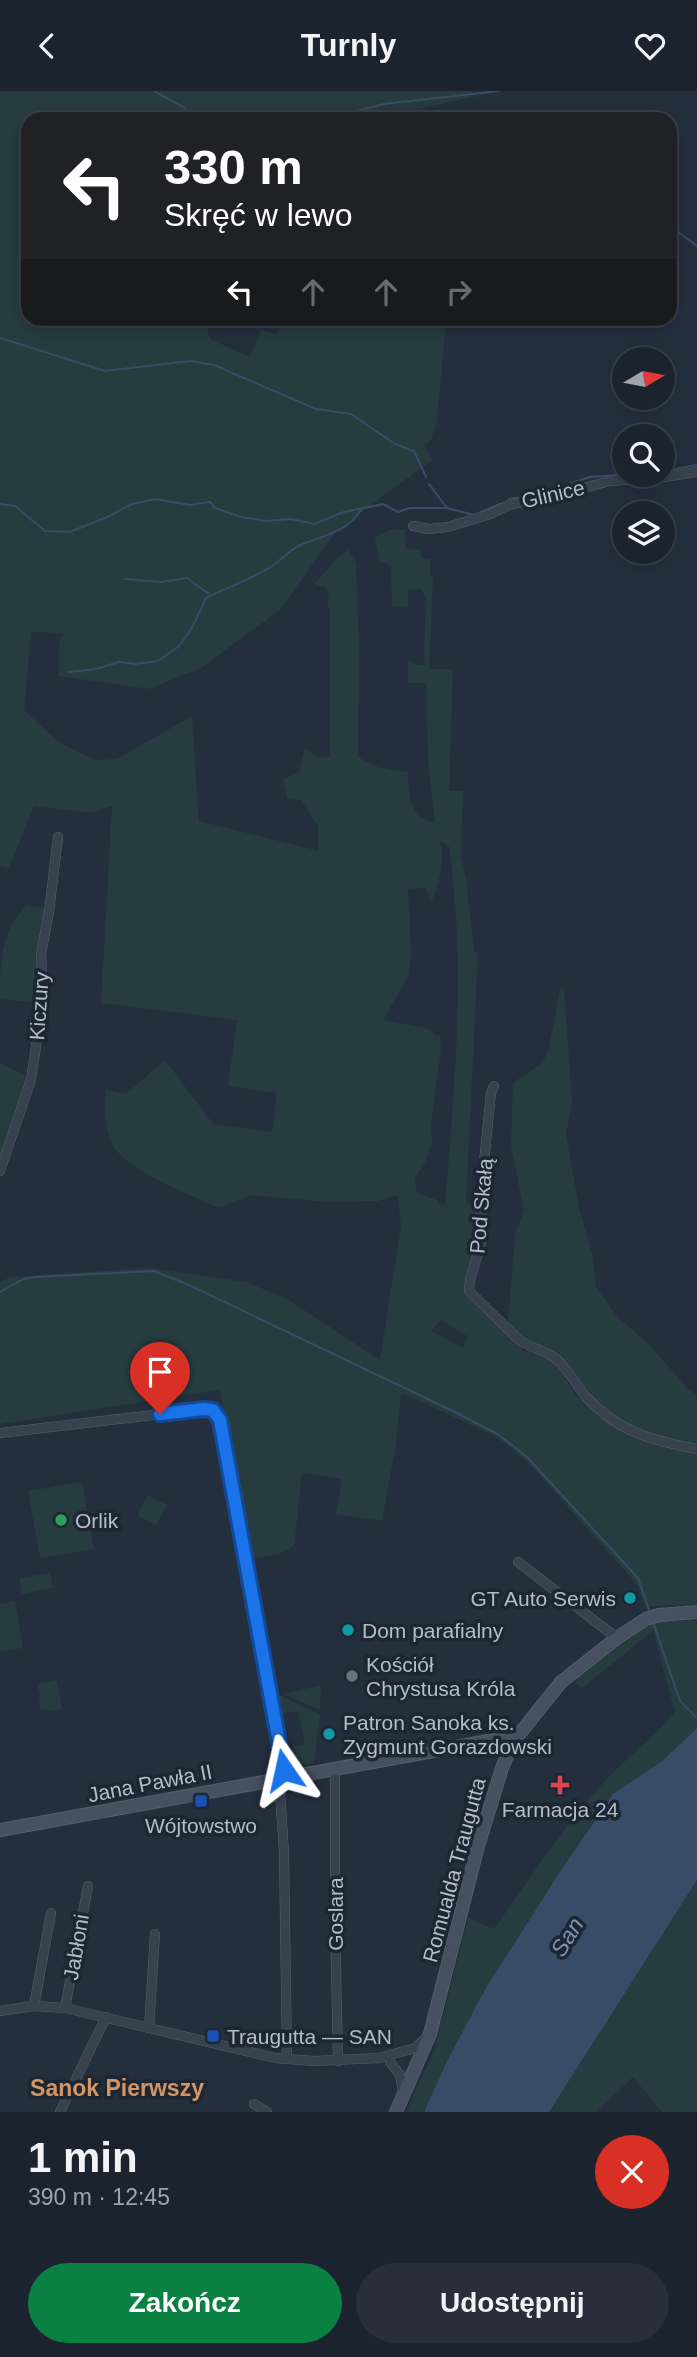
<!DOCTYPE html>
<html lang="pl">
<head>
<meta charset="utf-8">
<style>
	:root { --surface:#1b232e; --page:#282f3a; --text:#f1f3f6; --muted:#a0a4aa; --line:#39404a; --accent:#0b8043 }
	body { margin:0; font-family:Helvetica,sans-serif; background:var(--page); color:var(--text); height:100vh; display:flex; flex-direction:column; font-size:26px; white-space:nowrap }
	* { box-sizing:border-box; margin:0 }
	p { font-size:23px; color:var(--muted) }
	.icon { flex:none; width:38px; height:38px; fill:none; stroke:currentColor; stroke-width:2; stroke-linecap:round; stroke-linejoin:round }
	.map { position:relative; height:2021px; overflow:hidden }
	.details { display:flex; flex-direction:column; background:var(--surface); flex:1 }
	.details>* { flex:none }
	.top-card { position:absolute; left:21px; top:21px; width:656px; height:214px; border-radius:21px; box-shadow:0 4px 18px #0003,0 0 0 2px var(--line); background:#202124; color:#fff; overflow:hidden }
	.needle { width:46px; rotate:80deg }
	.buttons { position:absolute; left:612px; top:256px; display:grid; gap:14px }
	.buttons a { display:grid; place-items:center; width:63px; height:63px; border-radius:50%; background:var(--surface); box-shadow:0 4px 18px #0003,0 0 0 2px var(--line); font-size:35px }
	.pin { position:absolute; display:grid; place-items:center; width:60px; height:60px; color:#fff; margin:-72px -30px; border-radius:50% 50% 50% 0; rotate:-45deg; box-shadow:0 0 7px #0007 }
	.pin .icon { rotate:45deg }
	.me { position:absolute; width:77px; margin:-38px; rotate:349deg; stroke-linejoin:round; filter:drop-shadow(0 0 5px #0008) }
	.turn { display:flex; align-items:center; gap:24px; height:147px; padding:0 28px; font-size:32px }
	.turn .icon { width:91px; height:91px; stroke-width:2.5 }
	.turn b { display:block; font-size:49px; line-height:60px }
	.lanes { display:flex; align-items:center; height:66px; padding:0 28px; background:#0003; justify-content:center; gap:35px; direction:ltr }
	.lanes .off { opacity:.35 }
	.round { display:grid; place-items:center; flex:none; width:74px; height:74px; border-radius:37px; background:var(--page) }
	.overview { display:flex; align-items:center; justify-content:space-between; height:119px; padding:0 28px }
	h1 { font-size:42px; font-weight:600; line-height:52px }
	.action { display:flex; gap:14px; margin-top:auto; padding:14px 28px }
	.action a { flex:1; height:80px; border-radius:42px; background:var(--accent); color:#fff; font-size:28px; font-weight:600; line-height:80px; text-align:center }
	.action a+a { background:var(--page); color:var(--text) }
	header { display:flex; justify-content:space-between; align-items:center; height:91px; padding:0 28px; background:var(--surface); font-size:32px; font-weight:600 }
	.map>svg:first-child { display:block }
</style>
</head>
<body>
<header><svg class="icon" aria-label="back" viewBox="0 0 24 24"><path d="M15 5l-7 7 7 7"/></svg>Turnly<svg class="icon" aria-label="heart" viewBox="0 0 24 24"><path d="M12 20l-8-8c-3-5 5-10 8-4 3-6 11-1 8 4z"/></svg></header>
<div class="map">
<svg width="697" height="2021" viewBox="0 0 697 2021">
	<rect width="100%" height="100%" fill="#242f3e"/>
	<g fill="#263c3f" fill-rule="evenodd">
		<path d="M0,0H473V6L372,28H28V228H204L210,248L250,266L261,239L277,243L283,228H446L437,329L431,349L424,354L432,369L337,439L280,519L201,577L149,598L59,585V552L63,542L31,541L24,619L60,652L95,669L117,668L192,625L199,730L319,760L318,735L301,709L287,707L283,689L300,680L305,657L318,666L330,667V519L327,511L329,502L325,496L314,493L339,465L348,459L356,472L359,551L358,666L377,676L408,681C409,704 408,725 435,732L428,670L426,592H408V569L416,574H424L426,510L422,498L408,499V516L392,515L391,475L379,470L375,446L390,439L405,438L406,458L421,459V468H430V484L433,485L429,578H453L449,700H463L461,766L466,787L474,861H478L466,1112L479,1113L478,1146L466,1194V1204L524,1256L521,1259L549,1269L562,1282L576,1305L599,1326L632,1346L697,1364V1513L654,1515L646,1518L636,1492L537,1381L513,1358L494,1345L405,1303H401L396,1353L382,1430L336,1423L342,1388L302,1382L294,1455L278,1463L250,1468L220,1299L0,1333V1191L11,1186L150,1177L246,1191L289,1209L380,1269L401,1136L398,1104L378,1110L326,1111L252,1104L219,1117C191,1104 126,1080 112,1053C104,1036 104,1017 106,999L126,1003L165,969L213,1033L272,1041L277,1002L228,995L237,929L101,912L112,715L91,722L34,715L9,777L0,775ZM440,750L449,755C466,874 455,994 445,1113L440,1114L437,1109L417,1102L415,1086L424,1074L432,1052L431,1033L441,958L440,944L435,945L430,938L383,929L408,886L411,867L408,798L426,797L431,812C439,793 445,769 440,750ZM441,1229L467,1245L463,1257L431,1240Z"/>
		<path d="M27,814L46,818L40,912L0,908C0,871 0,841 27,814Z"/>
		<polygon points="564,897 572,1012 566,1043 579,1117 592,1163 596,1196 618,1227 647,1251 688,1298 697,1304 697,1355 647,1343 625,1332 588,1304 566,1271 533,1255 508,1232 515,1143 524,1119 511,1054 513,992 543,971 549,957 560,898"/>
		<polygon points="0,972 28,986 0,1066"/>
		<polygon points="82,1391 94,1458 40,1467 28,1400"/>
		<polygon points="148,1404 167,1414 156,1434 137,1424"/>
		<polygon points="50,1482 53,1497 22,1503 19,1487"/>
		<polygon points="15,1510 23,1557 0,1561 0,1513"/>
		<path d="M697,1529V1637L661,1671L613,1703L560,1781L488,1893L449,1966L424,2021H406L435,1957L468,1827L494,1838C530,1788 563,1734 605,1690C627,1666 654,1647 675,1621L653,1540L582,1597L576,1592L578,1584L646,1536L661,1531Z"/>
		<polygon points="57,1589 62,1617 50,1620 40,1618 39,1609 41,1608 38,1593"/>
		<polygon points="321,1594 320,1619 284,1603"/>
		<polygon points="279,1604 320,1623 314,1672 288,1675 285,1662 286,1658 305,1653 298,1620 280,1623 276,1620 273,1605"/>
		<polygon points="697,1789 697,2021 662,2021 633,1986 596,2021 549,2021"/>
	</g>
	<polygon fill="#394c67" points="697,1637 697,1789 549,2021 424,2021 449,1966 488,1893 560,1781 613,1703 661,1671"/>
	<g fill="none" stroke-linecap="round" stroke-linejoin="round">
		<g stroke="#394c67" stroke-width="2">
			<polyline points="154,0 185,17 189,28"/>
			<polyline points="324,28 384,13 499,0"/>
			<polyline points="670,135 697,155"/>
			<polyline points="0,247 105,280 190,270 214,274 316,318 351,323 395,353 414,360 426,386"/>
			<polyline points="663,380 697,374"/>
			<polyline points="429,393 447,417 474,424"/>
			<polyline points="509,408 534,405 590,386 631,383"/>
			<polyline points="0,413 15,415 45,440 70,441 107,426 132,413 155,408 190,414 210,411 215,417 241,426 266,430 291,428 314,433 344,421 383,413 398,421 410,417 447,417"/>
			<polyline points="479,422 500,413"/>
			<polyline points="125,488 161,491 187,487 209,503"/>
			<path d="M69,581L96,578L119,571L135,573L158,570L179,555L192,537L206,507C228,496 253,488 275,473C283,467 291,458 301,454C324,444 346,442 361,419"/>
			<polyline points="0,1201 23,1188 35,1186 154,1180 189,1194 457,1322 499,1344 527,1366 638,1487 649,1519"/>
			<polyline points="654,1534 680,1610 697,1627"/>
		</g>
		<g stroke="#565f6c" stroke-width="10">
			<g id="street">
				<polyline points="413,435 429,438 448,436 490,423 511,413 538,409 610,390 658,387 697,381"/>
				<path d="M494,995L491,1002L482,1091L481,1152L470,1189L469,1200L518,1248C529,1257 544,1259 556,1268C569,1278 575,1294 586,1306C620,1342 651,1349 697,1358"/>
				<polyline points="0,1080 31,989 43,907 41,863 49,821 58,746"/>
				<polyline points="0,1342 204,1318 213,1319 217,1323 285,1686"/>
				<polyline points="518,1471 617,1547"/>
				<polyline points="335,1677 335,1828 338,1970"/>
				<polyline points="279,1687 284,1761 287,1968"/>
				<polyline points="34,1915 51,1822"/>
				<polyline points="65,1917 88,1795"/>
				<polyline points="0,1920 34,1915 65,1917 275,1967 314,1970 379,1967 415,1957 426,1947"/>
				<polyline points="149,1937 155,1843"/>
				<polyline points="390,1971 400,1984 403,2000"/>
				<polyline points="254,2013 267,2021"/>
				<polyline points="60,2021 106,1926"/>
			</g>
		</g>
		<g stroke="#565f6c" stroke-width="14">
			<g id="secondary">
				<polyline points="0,1739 494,1649 513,1651"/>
				<polyline points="396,2021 430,1943 478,1755 502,1677 513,1651 561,1591 617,1547 646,1528 659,1524 697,1521"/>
			</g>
		</g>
		<use href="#street" stroke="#38414e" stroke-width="9"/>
		<use href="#secondary" stroke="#465061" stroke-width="12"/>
	</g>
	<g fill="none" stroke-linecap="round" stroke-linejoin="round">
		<g stroke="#114b97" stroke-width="18">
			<polyline id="route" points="160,1323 204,1318 213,1319 220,1329 284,1679"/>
		</g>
		<use href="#route" stroke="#1a73e8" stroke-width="12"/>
	</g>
	<circle fill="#2e9e5b" stroke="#1d2633" stroke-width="2.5" cx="61" cy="1429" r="7"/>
	<g fill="#0f9aa8" stroke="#1d2633" stroke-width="2.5">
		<circle cx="630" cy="1507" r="7"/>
		<circle cx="348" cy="1539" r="7"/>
		<circle cx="329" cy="1643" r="7"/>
	</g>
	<circle fill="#6b7280" stroke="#1d2633" stroke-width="2.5" cx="352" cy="1585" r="7"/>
	<path fill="#e0444e" stroke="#1d2633" stroke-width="2.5" d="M556.5 1683.5h7v7h7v7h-7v7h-7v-7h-7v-7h7z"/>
	<g fill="#1a4fb4" stroke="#1d2633" stroke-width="2.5">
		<rect x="194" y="1703" width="14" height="14" rx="3.5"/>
		<rect x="206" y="1938" width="14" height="14" rx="3.5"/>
	</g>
	<g text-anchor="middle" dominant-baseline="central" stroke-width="7" stroke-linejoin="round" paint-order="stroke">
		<g font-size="21" fill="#b4bcc9" stroke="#1d2633">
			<text transform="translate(553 403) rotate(-13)">Glinice</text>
			<text transform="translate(39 915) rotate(-86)">Kiczury</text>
			<text transform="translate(481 1115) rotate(-85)">Pod Skałą</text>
			<text transform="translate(150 1692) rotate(-11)">Jana Pawła II</text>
			<text transform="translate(454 1779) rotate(-75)">Romualda Traugutta</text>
			<text transform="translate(335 1823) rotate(-90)">Goslara</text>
			<text transform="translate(76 1856) rotate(-80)">Jabłoni</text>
		</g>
		<g font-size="21" fill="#b4bcc9" stroke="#1d2633" text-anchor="start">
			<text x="75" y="1429">Orlik</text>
			<text x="616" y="1507" text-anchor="end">GT Auto Serwis</text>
			<text x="362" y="1539">Dom parafialny</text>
			<text x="366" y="1573">Kościół<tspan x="366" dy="24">Chrystusa Króla</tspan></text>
			<text x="343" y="1631">Patron Sanoka ks.<tspan x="343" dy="24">Zygmunt Gorazdowski</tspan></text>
			<text x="560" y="1718" text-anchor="middle">Farmacja 24</text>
			<text x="201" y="1734" text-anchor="middle">Wójtowstwo</text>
			<text x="227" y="1945">Traugutta — SAN</text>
		</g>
		<g font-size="23" font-style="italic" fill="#7c92b1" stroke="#1d2633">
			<text transform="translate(567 1846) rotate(-58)">San</text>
		</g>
		<g font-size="23" font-weight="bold" fill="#d59563" stroke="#1d2633">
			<text x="117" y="1997">Sanok Pierwszy</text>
		</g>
	</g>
</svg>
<div class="buttons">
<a><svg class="needle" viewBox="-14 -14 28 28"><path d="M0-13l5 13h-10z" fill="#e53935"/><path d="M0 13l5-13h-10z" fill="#a0a4aa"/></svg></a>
<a><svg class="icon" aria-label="search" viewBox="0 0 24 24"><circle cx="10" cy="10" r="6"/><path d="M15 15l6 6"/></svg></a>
<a><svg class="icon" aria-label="layers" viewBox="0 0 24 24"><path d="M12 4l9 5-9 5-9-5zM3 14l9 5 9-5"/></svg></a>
</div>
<div class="pin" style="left:160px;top:1323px;background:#d93025"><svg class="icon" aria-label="arrive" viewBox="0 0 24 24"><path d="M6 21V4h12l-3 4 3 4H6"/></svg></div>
<svg class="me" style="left:284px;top:1679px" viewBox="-20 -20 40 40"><path d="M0-17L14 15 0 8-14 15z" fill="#1a73e8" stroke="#fff" stroke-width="4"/></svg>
<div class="top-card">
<div class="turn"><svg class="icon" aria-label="left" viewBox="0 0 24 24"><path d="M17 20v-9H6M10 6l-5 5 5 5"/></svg><div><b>330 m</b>Skręć w lewo</div></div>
<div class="lanes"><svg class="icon" aria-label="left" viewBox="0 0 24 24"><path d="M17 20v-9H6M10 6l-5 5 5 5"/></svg><svg class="icon off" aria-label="ahead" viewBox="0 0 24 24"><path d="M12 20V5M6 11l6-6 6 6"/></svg><svg class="icon off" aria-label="ahead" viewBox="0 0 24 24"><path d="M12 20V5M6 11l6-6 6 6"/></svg><svg class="icon off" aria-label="right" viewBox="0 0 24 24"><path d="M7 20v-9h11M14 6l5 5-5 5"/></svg></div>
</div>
</div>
<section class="details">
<div class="overview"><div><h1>1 min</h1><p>390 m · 12:45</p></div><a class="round" style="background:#d93025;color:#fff"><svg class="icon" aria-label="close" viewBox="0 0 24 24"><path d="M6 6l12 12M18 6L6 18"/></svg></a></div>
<div class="action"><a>Zakończ</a><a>Udostępnij</a></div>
</section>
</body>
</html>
